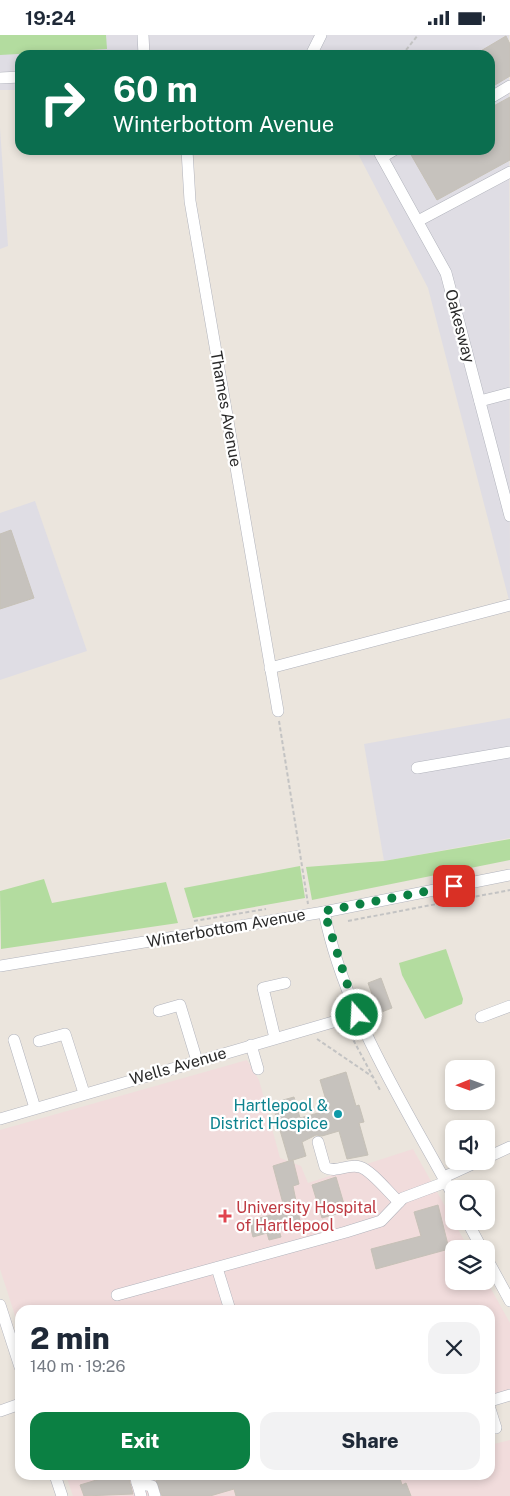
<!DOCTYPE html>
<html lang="en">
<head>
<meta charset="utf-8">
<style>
	:root { --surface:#fff; --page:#f2f2f3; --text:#1f2937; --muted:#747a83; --accent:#0b8043 }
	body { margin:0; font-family:"Public Sans",sans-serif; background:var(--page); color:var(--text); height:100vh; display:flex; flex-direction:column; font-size:19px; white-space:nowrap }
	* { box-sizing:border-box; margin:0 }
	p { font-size:16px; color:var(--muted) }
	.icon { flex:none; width:28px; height:28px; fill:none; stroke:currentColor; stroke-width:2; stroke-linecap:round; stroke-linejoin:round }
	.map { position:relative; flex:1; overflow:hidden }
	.drawer { position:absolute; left:15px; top:1270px; width:480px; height:175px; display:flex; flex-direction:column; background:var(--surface); border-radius:15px; box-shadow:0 2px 8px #0003 }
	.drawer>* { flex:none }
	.top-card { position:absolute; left:15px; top:15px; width:480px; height:105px; border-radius:15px; box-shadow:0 2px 8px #0003; background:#0b6e4f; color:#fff; overflow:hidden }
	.needle { width:32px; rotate:269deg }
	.tools { position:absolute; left:445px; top:1025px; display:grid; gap:10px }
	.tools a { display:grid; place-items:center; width:50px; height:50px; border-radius:10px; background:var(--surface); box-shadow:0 2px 8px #0003; font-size:25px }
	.pin { position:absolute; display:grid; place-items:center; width:42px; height:42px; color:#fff; margin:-21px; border-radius:10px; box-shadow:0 2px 8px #0006 }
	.me { position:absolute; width:55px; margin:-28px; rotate:341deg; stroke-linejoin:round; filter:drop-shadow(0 0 4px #0008) }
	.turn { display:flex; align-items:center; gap:18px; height:105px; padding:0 15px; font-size:22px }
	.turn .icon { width:65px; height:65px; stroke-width:2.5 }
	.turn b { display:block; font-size:35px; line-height:42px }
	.round { display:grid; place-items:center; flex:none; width:52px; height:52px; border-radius:15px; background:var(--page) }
	.overview { display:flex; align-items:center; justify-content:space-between; height:85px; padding:0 15px }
	h1 { font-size:30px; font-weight:800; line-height:38px }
	.action { display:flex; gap:10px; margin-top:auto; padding:10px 15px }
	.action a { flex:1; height:58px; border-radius:15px; background:var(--accent); color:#fff; font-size:20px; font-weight:800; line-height:58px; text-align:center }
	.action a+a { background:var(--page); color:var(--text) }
	.status { display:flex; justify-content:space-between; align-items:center; height:35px; padding:0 25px; background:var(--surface); direction:ltr }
	.status svg { height:14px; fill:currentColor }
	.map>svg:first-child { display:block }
</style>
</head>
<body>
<div class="status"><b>19:24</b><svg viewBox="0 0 49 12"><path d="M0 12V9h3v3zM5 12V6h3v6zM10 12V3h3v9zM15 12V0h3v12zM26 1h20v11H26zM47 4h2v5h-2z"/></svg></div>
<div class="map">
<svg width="510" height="1461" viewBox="0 0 510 1461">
	<rect width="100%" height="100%" fill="#ebe5dd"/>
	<g fill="#dfdde4">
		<polygon points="0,0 509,0 510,569 428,253 356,115 490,115 490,20 20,20 20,55 0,55"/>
		<polygon points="0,93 8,211 0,214"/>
		<polygon points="35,466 87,616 0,645 0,478"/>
		<polygon points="510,683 510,803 384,826 364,709"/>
	</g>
	<g fill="#f1dcdc">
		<polygon points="247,1025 259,1045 280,1123 301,1131 308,1148 413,1114 469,1214 454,1214 454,1246 486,1245 510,1288 510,1355 490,1361 490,1275 20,1275 20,1296 0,1234 0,1095"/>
		<polygon points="510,1405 510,1461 73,1461 66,1440 490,1440 490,1410"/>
	</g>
	<g fill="#b3dc9f">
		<polygon points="0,0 106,0 107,14 0,20"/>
		<polygon points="510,804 510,825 312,865 306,832 384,826"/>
		<polygon points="300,831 305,863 193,883 184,853"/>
		<polygon points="44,844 52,868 166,847 178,888 1,914 0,856"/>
		<polygon points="446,914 463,964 462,969 425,984 402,940 399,928"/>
	</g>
	<g fill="#c6c2bd" stroke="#c6c1b7">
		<polygon points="506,1 510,9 510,41 490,53 490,20 474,20"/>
		<polygon points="510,62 510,125 437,165 410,118 415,115 490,115 490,73"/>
		<polygon points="11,495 34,563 0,574 0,499"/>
		<polygon points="381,943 392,973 379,978 368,948"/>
		<polygon points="346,1037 356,1071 359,1070 364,1087 359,1088 368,1120 347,1124 339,1096 322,1101 316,1100 302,1107 306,1121 290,1126 293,1125 299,1149 293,1151 300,1186 279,1195 281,1202 269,1205 267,1198 253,1202 249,1186 285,1176 273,1131 289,1126 272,1068 294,1062 300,1083 329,1075 320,1045"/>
		<polygon points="336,1142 346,1176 322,1183 312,1150"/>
		<polygon points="438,1170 449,1214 376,1234 371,1214 421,1201 414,1177"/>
		<polygon points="113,1440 128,1440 133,1459 84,1461 80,1450"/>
		<polygon points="154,1440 399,1440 402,1450 406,1448 411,1461 236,1461 234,1454 210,1461 162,1461"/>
	</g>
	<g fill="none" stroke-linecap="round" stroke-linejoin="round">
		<g stroke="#b1b3bc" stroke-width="12">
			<g id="minor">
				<polyline points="143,0 144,20"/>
				<polyline points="311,20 321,0"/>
				<polyline points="0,43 20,42"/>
				<polyline points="490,63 510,51"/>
				<polyline points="187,115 190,166 278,676"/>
				<polyline points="378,115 446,238 510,481"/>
				<polyline points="382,122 394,115"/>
				<polyline points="418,186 510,137"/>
				<polyline points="480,366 510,358"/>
				<polyline points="270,633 510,570"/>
				<polyline points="417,733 510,717"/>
				<path d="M324,877C345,980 405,1071 454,1162"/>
				<polyline points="0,931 324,877 510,840"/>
				<polyline points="159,976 180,970 197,1026"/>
				<polyline points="481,982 510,971"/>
				<polyline points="275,1003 263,953 285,948"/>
				<polyline points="14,1005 35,1073"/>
				<polyline points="39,1006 65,999 84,1058"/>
				<polyline points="251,1010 258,1034"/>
				<polyline points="0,1084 357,980"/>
				<path d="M318,1107L325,1132C336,1139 348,1128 360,1132C371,1135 390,1159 399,1167"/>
				<polyline points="486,1123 510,1112"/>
				<polyline points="444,1142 479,1126"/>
				<polyline points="467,1186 482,1214"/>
				<polyline points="486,1222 510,1266"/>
				<polyline points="217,1233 230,1275"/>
				<polyline points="117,1260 346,1197 381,1186 403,1163 446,1147"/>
				<polyline points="0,1270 20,1332"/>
				<polyline points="490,1366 510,1360"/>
				<polyline points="490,1374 496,1393"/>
				<polyline points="0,1376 20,1369"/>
				<polyline points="55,1440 62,1461"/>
				<polyline points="135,1440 141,1461"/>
				<polyline points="137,1448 152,1451 155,1461"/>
			</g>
		</g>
		<g stroke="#c3c3c3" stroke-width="2" stroke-dasharray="4 2.5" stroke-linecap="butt">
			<polyline points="402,20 418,0"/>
			<polyline points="279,686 308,869"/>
			<polyline points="194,886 266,874"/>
			<polyline points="348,886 510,855"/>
			<polyline points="339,998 349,997 380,1055"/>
			<polyline points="317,1004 373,1042"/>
		</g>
		<use href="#minor" stroke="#fff" stroke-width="11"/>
	</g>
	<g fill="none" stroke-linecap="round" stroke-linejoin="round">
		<polyline stroke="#0b8043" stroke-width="9" stroke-dasharray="0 16.2" points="357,980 324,876 454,851"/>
	</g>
	<circle fill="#0f9aa8" stroke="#fff" stroke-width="2" cx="338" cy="1079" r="5"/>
	<path fill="#e0444e" stroke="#fff" stroke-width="2" d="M222.5 1173.5h5v5h5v5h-5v5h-5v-5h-5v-5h5z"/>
	<g text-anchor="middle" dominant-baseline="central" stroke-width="4.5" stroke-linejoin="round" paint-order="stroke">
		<g font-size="16" fill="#2a2a2a" stroke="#fff">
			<text transform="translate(460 291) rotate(75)">Oakesway</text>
			<text transform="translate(226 374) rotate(80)">Thames Avenue</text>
			<text transform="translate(226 893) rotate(-10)">Winterbottom Avenue</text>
			<text transform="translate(178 1031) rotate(-16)">Wells Avenue</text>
		</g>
		<g font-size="16" fill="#0d838f" stroke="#fff" text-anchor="end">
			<text x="328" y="1070">Hartlepool &amp;<tspan x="328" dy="18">District Hospice</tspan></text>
		</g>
		<g font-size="16" fill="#be3a42" stroke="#fff" text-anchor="start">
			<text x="236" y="1172">University Hospital<tspan x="236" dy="18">of Hartlepool</tspan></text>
		</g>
	</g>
</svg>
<div class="tools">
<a><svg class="needle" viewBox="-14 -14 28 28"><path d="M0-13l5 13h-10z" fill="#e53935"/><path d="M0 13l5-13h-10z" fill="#747a83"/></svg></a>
<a><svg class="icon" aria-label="sound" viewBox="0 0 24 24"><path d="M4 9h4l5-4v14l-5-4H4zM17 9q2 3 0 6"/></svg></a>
<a><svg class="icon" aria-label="search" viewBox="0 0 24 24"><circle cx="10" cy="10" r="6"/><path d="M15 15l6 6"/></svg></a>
<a><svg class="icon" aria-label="layers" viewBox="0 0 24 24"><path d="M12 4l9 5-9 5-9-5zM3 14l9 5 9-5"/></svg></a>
</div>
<div class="pin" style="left:454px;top:851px;background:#d93025"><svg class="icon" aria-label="arrive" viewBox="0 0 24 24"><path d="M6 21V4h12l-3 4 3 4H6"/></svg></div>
<svg class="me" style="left:357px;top:980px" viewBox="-20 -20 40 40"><circle r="17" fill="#0b8043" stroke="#fff" stroke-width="3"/><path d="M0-11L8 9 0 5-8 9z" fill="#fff"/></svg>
<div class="top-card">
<div class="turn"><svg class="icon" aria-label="right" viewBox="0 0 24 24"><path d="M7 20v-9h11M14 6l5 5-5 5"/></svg><div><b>60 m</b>Winterbottom Avenue</div></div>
</div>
<section class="drawer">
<div class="overview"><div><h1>2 min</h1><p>140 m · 19:26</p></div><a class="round"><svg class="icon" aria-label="close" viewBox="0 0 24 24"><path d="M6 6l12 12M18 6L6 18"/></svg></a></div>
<div class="action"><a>Exit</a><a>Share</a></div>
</section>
</div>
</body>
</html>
